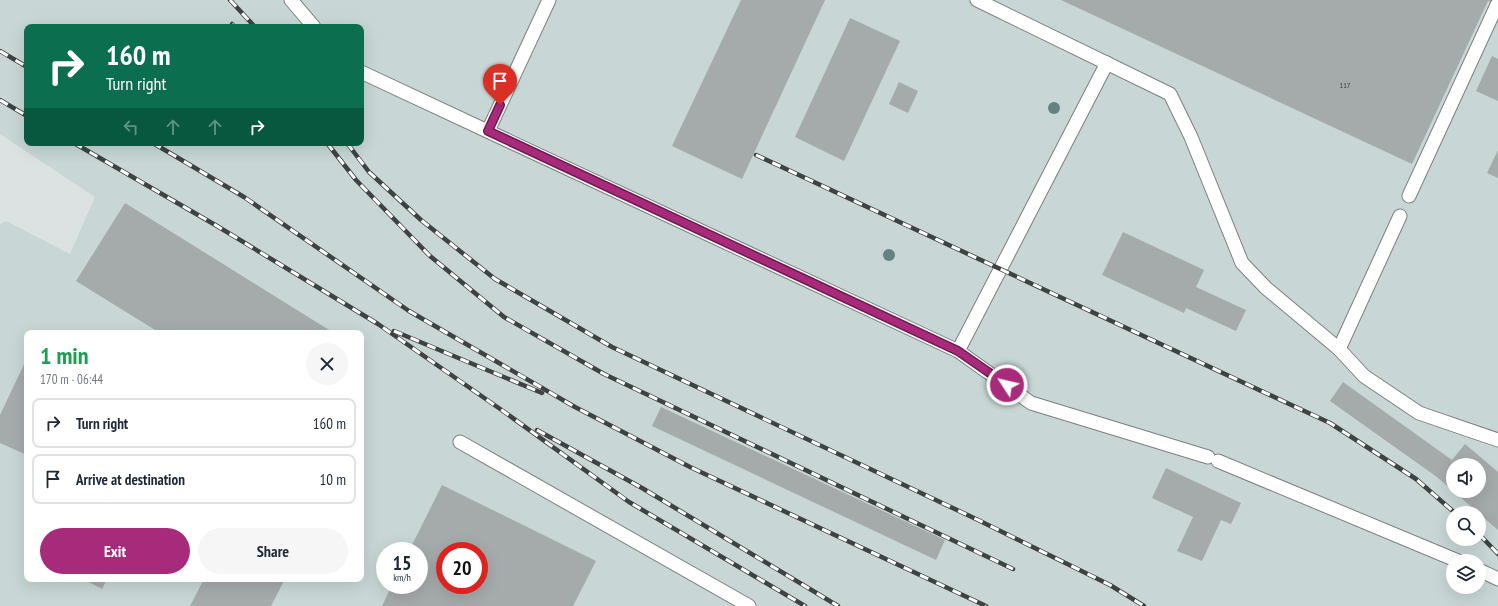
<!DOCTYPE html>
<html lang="en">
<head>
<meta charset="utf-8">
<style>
	:root { --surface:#fff; --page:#f6f6f7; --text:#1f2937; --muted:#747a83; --line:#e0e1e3; --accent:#a82a7a }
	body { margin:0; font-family:"PT Sans Narrow",sans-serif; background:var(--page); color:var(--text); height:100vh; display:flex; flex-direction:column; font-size:15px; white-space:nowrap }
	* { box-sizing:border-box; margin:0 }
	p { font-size:13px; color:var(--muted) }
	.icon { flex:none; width:22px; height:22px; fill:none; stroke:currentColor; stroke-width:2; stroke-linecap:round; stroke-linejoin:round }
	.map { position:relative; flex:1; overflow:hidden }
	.sheet { position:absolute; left:24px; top:330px; width:340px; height:252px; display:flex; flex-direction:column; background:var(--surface); border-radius:8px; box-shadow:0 4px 16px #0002 }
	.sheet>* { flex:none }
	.guide { position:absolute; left:24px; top:24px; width:340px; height:122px; border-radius:8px; box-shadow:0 4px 16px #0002; background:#0b6e4f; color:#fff; overflow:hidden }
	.controls { position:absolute; left:1446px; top:458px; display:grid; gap:8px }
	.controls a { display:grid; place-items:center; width:40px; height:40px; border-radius:50%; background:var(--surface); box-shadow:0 4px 16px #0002; font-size:20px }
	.speed { position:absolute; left:376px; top:542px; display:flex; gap:8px; font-size:20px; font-weight:700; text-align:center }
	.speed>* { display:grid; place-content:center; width:52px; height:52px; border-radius:50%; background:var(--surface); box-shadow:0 4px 16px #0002; line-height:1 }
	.speed small { font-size:10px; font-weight:400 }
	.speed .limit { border:6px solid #d22; background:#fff; color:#111 }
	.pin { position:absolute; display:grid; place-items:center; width:34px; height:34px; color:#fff; margin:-41px -17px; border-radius:50% 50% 50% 0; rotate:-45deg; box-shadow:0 0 4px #0007 }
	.pin .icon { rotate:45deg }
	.me { position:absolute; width:44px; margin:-22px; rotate:305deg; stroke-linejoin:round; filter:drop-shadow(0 0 3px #0008) }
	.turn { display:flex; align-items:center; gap:14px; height:84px; padding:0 16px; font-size:18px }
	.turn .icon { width:52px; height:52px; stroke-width:2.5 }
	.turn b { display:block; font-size:28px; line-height:34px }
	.lanes { display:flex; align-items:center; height:38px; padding:0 16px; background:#0003; justify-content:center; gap:20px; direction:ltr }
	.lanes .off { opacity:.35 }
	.round { display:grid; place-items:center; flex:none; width:42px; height:42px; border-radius:21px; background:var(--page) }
	.overview { display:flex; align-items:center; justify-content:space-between; height:68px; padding:0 16px }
	h1 { font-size:24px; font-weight:800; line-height:30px; color:#1e9e55 }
	.primary-button { display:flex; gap:8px; margin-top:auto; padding:8px 16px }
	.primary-button a { flex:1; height:46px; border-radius:24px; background:var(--accent); color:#fff; font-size:16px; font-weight:800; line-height:46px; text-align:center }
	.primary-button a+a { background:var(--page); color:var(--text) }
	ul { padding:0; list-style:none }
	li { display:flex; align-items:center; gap:12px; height:50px; margin:0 8px 6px; padding:0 8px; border:2px solid var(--line); border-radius:8px }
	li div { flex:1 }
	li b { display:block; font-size:15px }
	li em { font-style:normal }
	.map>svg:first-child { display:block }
</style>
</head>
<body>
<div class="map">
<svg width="1498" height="606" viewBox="0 0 1498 606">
	<rect width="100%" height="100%" fill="#dce1e1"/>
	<path fill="#c8d6d6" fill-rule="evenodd" d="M0,0H1498V606H0V224L6,221L70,254L95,197L0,134ZM27,27H361V143H27ZM27,333H361V579H27ZM1453,465H1479V491H1453ZM1453,513H1479V539H1453ZM385,551H419V585H385ZM445,551H479V585H445ZM1453,561H1479V587H1453Z"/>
	<g fill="#a5aaaa" fill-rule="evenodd">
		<polygon points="741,0 825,0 742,179 672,146"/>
		<polygon points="1061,0 1498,0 1498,5 1488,1 1412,164"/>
		<polygon points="850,18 900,41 844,161 795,137"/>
		<polygon points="1492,56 1498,59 1498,101 1476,91"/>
		<polygon points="899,82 918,91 908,113 889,104"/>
		<polygon points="1498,150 1498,178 1487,173"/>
		<polygon points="125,203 334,333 160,333 76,281"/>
		<polygon points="1123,232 1204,270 1196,287 1246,310 1236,331 1186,308 1184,313 1102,275"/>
		<polygon points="27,358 27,455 0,443 0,415"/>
		<path d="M1343,382L1452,460L1465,444L1498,472V530L1437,477L1330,401ZM1453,465H1479V491H1453Z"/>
		<polygon points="661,407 945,540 936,560 652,426"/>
		<polygon points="1166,468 1241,503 1231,524 1221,520 1202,561 1177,551 1193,517 1152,498"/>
		<path d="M442,485L596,561L573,606H382L392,585H419V551H409ZM445,551H479V585H445Z"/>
		<polygon points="83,579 107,579 102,589"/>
		<polygon points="204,579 285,579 271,606 190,606"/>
	</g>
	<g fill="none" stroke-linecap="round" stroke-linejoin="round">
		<g stroke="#7c8080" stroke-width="15">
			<g id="lane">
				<polyline points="291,0 314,27"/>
				<polyline points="977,0 1170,94 1191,137 1242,263 1266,288 1339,349 1364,376 1419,413 1498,440"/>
				<polyline points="361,72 958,351 1031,403 1208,457"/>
				<polyline points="488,131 549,0"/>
				<polyline points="1409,196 1497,5"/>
				<polyline points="1339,349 1400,216"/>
				<polyline points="958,351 1107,63"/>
				<polyline points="460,442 749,606"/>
				<polyline points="1218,461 1458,561"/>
				<polyline points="1479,570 1498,579"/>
			</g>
		</g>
		<use href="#lane" stroke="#fff" stroke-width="13"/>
		<g stroke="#3f4242" stroke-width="4.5">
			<g id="rail">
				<polyline points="230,0 255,27"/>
				<polyline points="232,24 235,27"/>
				<polyline points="0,51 27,67"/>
				<polyline points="0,100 27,116"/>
				<polyline points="74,143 217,226 378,324 503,411 629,502 805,606"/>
				<polyline points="153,143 244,197 409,311 575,407 690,467 986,606"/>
				<polyline points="327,143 356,180 430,256 504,317 604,374 1013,569"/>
				<polyline points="347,143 369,172 421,220 495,279 612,347 976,519 1110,585 1144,606"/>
				<polyline points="756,155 1330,423 1416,479 1455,513"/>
				<polyline points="394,331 542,393"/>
				<polyline points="537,430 642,488 838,606"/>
				<polyline points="1479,534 1498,554"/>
			</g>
		</g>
		<use href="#rail" stroke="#fff" stroke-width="3" stroke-dasharray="9" stroke-linecap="butt"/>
	</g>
	<g fill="#658282">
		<circle cx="1054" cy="108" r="6"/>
		<circle cx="889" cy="255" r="6"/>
	</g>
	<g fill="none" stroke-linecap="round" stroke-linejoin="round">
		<g stroke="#6d1b4f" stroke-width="10">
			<polyline id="route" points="500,105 488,131 958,351 1007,385"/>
		</g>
		<use href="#route" stroke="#a82a7a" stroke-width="7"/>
	</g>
	<g text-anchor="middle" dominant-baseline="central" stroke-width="3.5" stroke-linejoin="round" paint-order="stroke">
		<g font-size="8" fill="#393c3c">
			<text x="1345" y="85">117</text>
		</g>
	</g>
</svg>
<div class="controls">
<a><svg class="icon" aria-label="sound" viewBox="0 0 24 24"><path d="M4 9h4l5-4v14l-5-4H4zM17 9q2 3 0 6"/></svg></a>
<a><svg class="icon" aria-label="search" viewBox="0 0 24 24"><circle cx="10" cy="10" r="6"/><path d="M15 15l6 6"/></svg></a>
<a><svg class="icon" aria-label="layers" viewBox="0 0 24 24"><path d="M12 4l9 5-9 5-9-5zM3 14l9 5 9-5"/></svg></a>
</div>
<div class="speed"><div>15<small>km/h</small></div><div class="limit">20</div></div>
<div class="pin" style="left:500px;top:105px;background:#d93025"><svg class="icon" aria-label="arrive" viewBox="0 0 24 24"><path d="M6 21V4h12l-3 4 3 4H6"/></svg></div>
<svg class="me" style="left:1007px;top:385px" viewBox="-20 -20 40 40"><circle r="17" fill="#a82a7a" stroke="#fff" stroke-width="3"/><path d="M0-11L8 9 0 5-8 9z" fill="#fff"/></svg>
<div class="guide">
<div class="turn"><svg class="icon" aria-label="right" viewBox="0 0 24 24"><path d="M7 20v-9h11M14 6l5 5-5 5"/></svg><div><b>160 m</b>Turn right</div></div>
<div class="lanes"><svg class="icon off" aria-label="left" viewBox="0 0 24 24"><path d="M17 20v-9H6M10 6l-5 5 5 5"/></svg><svg class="icon off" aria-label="ahead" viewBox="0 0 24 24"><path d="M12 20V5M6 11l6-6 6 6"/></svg><svg class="icon off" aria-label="ahead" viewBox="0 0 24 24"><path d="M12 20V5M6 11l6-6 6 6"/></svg><svg class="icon" aria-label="right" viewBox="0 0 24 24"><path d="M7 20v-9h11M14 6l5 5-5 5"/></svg></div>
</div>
<section class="sheet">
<div class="overview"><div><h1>1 min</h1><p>170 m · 06:44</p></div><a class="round"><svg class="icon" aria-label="close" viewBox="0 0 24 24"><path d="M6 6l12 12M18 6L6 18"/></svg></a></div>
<ul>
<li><svg class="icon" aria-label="right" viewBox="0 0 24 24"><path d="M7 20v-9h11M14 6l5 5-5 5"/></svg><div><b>Turn right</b></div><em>160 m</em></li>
<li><svg class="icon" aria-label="arrive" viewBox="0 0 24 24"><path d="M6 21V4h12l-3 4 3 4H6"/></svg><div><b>Arrive at destination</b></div><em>10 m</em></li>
</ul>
<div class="primary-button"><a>Exit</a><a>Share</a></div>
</section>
</div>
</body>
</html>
